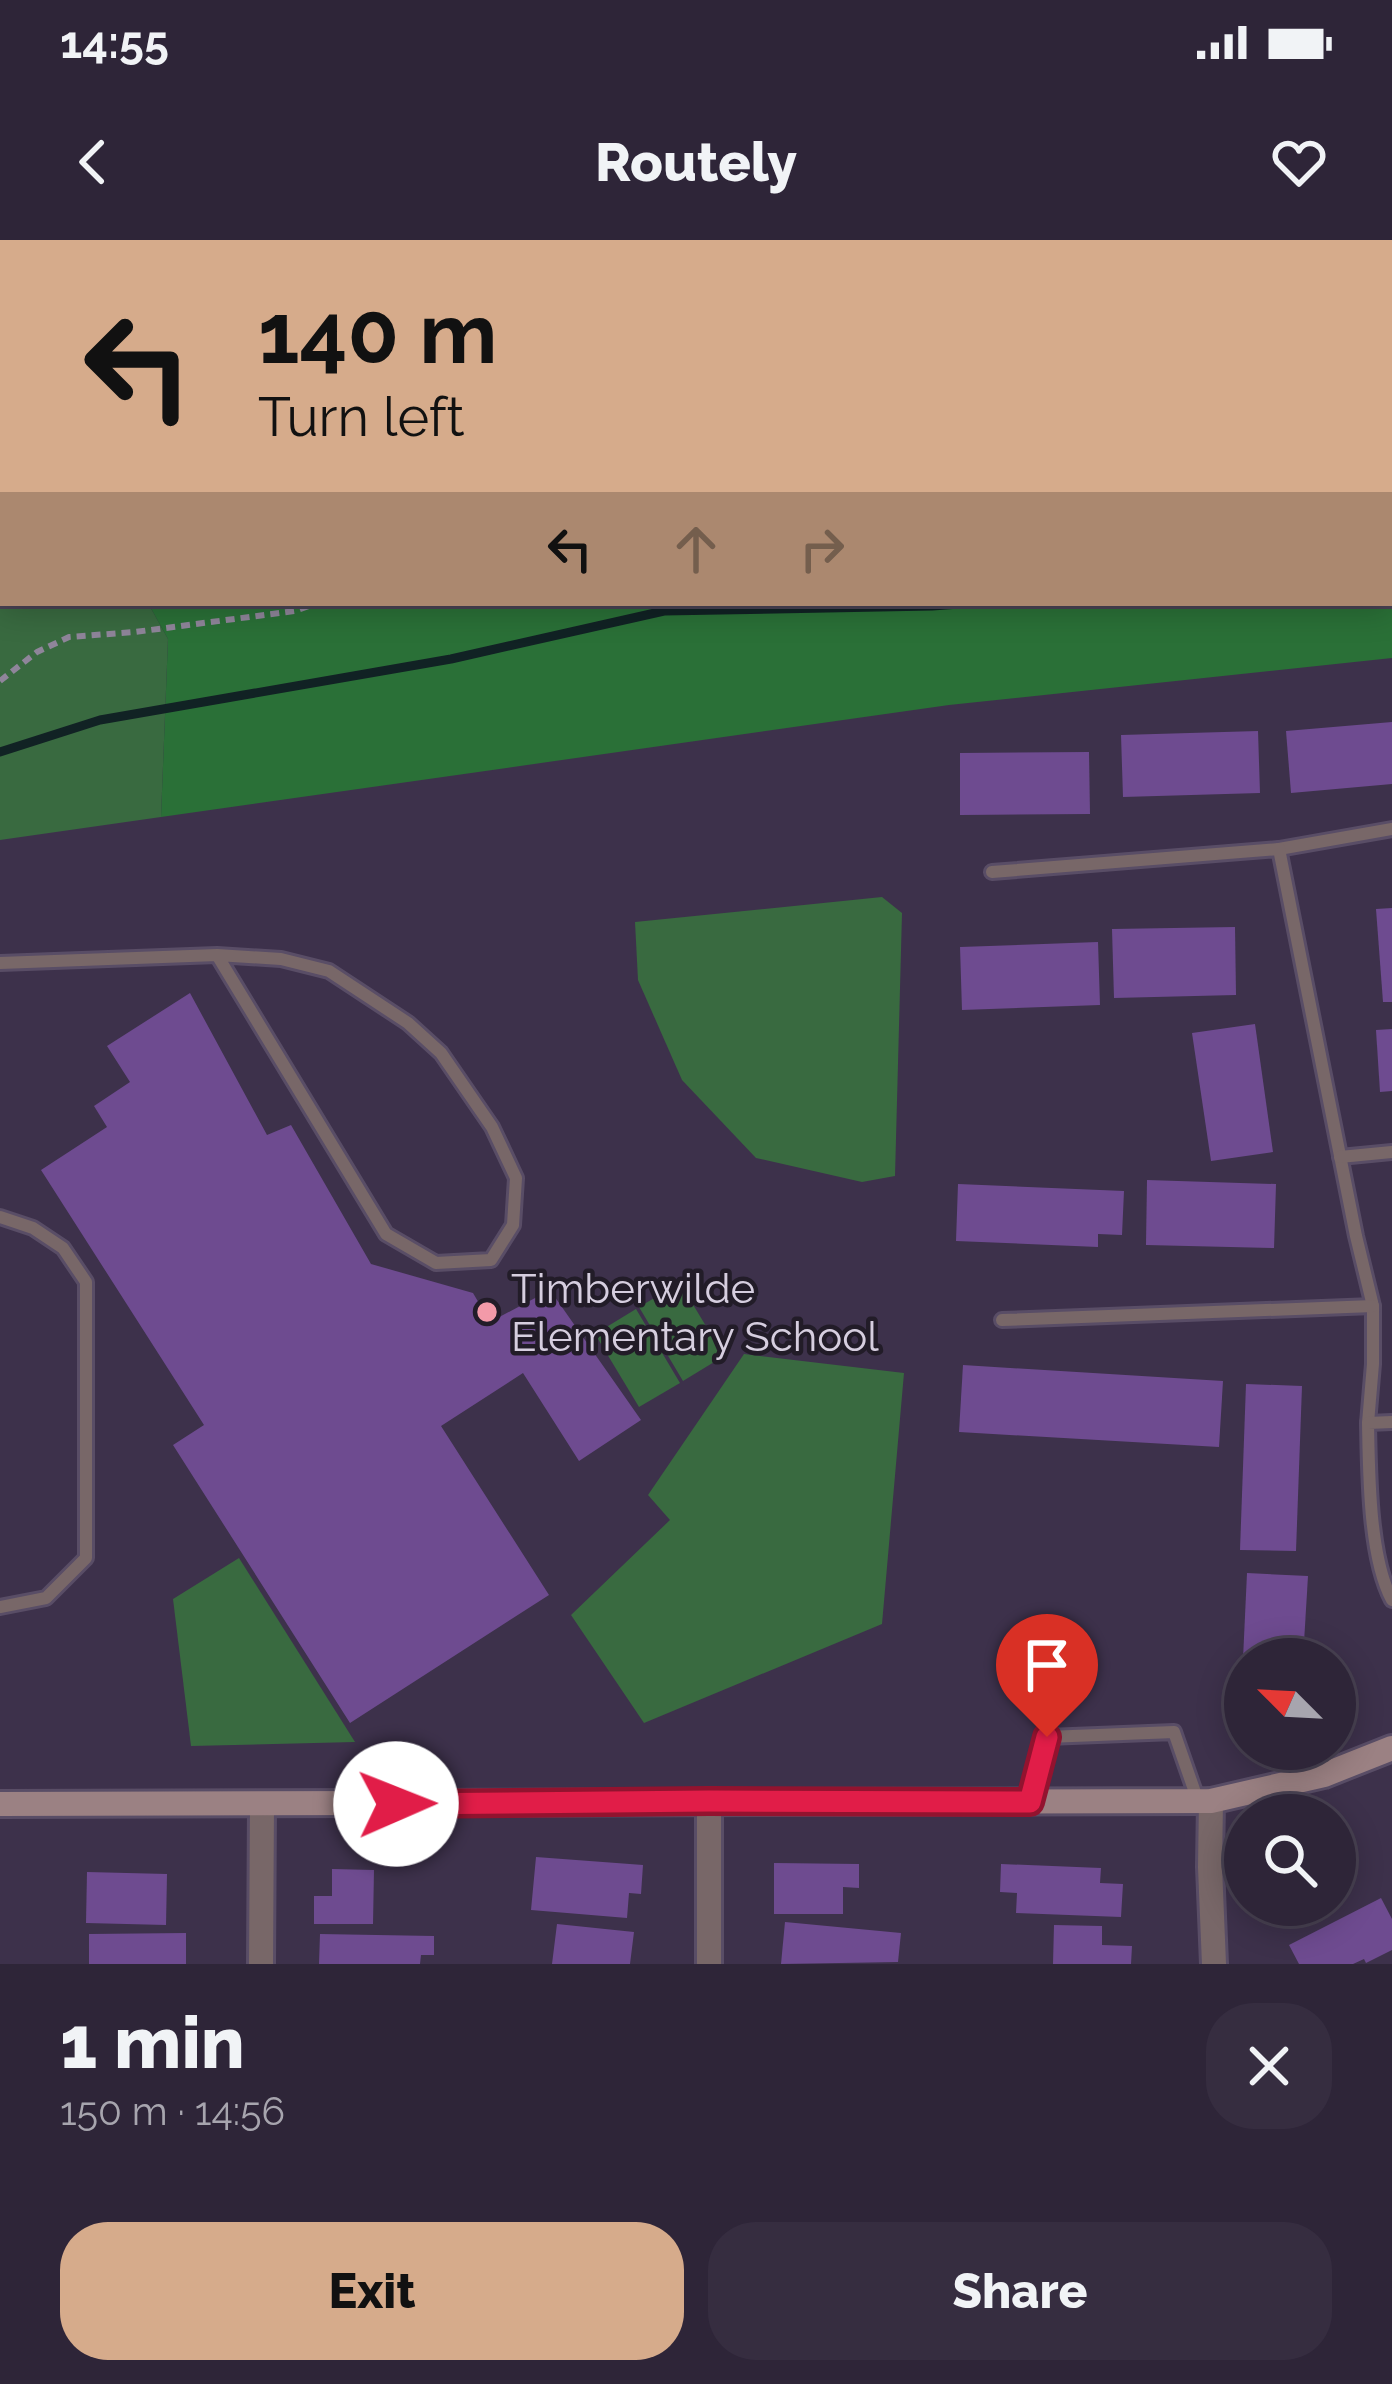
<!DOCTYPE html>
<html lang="en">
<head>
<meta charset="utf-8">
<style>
	:root { --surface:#2e2538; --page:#362d40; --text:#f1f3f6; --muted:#a7a5ae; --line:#494253; --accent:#d6ab8b }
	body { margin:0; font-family:Raleway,sans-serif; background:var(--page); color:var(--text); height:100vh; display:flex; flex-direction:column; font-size:45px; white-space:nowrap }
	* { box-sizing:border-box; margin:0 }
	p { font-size:39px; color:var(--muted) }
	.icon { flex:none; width:66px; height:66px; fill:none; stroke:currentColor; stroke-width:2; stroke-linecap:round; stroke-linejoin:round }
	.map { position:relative; height:1724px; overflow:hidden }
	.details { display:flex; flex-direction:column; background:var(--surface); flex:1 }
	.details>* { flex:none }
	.banner { position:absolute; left:0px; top:0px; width:1392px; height:366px; box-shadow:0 6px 30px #0003,0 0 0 3px var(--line); background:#d6ab8b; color:#111; overflow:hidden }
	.needle { width:78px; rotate:294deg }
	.tools { position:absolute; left:1224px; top:1398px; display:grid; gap:24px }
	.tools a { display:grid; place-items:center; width:132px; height:132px; border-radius:50%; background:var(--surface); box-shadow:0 6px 30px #0003,0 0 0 3px var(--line); font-size:60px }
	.pin { position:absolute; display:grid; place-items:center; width:102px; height:102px; color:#fff; margin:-123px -51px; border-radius:50% 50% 50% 0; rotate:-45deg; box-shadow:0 0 12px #0007 }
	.pin .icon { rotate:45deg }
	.me { position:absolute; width:132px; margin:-66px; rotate:89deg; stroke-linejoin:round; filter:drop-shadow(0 0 9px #0008) }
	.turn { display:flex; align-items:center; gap:42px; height:252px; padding:0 60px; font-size:54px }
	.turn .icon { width:156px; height:156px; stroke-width:2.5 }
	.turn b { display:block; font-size:84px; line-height:102px }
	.lanes { display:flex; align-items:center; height:114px; padding:0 60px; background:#0003; justify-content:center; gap:60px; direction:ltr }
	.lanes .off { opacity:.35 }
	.round { display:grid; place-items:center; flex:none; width:126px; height:126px; border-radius:48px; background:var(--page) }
	.head { display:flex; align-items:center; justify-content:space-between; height:204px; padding:0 60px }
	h1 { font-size:72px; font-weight:800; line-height:90px }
	.cta { display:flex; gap:24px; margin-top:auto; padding:24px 60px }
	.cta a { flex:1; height:138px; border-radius:48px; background:var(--accent); color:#111; font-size:48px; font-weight:800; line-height:138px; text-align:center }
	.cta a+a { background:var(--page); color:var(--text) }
	.status { display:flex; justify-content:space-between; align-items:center; height:84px; padding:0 60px; background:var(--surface); direction:ltr }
	.status svg { height:33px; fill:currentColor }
	header { display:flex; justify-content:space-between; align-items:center; height:156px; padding:0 60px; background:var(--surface); font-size:54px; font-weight:800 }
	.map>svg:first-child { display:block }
</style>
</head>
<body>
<div class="status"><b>14:55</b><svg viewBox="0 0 49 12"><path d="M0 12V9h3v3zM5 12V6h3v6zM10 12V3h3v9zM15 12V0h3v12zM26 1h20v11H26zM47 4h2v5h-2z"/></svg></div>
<header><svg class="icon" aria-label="back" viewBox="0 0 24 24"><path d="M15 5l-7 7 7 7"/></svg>Routely<svg class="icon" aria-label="heart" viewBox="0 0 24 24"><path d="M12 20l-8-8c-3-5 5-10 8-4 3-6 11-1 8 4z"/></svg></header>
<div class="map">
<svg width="1392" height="1724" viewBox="0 0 1392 1724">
	<rect width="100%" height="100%" fill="#3d314b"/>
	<g fill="#396a40">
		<polygon points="3,288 3,363 148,363 168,399 161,577 0,600 0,289"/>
		<polygon points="882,657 902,673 895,936 862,942 756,918 682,840 638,740 635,682"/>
		<polygon points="680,1043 724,1116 683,1141 639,1067"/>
		<polygon points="636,1069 680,1143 639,1167 595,1094"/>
		<polygon points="744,1114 904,1133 882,1384 644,1483 571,1375 670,1280 648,1255"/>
		<polygon points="239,1318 355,1502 191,1506 173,1359"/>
	</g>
	<polygon fill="#2a7037" points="775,0 1392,0 1392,418 949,465 161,577 168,399 148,363 1389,363 1389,3 771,3"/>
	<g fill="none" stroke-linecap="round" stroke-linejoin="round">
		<g stroke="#112224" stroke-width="9">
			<polyline points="1389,133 1392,128"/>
			<polyline points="0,512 100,480 451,419 664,371 932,366 973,363"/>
		</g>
	</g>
	<g fill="#6e4b90">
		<polygon points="1392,482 1392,544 1291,553 1286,491"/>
		<polygon points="1258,491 1260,553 1123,557 1121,495"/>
		<polygon points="1089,512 1090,574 960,575 960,513"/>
		<polygon points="1392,668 1392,762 1383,762 1376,669"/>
		<polygon points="1235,687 1236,755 1114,758 1112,689"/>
		<polygon points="1098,702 1100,765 962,770 960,707"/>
		<polygon points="190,753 267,895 291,885 371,1024 473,1053 490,1082 550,1050 641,1180 579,1221 523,1133 441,1186 549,1355 350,1483 173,1205 204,1185 41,930 107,887 94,866 130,842 107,806"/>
		<polygon points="1255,784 1273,912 1211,921 1192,793"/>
		<polygon points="1392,789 1392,851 1380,852 1376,790"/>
		<polygon points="1147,940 1276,944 1274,1008 1146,1005"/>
		<polygon points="958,944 1124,951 1122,995 1098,994 1098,1007 956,1001"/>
		<polygon points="963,1125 1223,1141 1219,1207 959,1192"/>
		<polygon points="1246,1144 1302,1146 1296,1311 1240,1310"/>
		<polygon points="1247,1333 1308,1336 1303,1419 1243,1419"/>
		<polygon points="536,1617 643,1625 641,1654 629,1653 627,1678 531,1670"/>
		<polygon points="774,1623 859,1624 859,1648 843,1647 843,1674 774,1674"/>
		<polygon points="1001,1624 1101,1628 1100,1643 1123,1644 1121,1677 1016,1673 1017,1653 1000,1652"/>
		<polygon points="332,1629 374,1630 373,1684 314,1684 314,1656 332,1656"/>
		<polygon points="87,1632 167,1634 166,1685 86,1683"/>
		<polygon points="1381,1658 1392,1679 1392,1710 1366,1723 1364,1719 1353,1724 1299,1724 1289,1705"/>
		<polygon points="785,1682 901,1693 898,1722 781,1724"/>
		<polygon points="557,1684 634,1692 630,1724 552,1724"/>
		<polygon points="1054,1685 1102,1686 1102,1705 1132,1706 1131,1724 1053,1724"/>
		<polygon points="186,1693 186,1724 89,1724 89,1694"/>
		<polygon points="320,1694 434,1696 434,1715 421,1715 420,1724 319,1724"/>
	</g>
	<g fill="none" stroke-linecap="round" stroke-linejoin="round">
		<g stroke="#594d66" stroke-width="18">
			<g id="lane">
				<polyline points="1279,609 1392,589"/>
				<polyline points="992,632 1279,609 1356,996 1373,1066 1373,1124 1368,1183"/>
				<polyline points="0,723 217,715 281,719 329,731 408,783 441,813 492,887 516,938 513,985 491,1020 436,1023 386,994 217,715"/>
				<polyline points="1340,917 1392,912"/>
				<polyline points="0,977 33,988 63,1008 86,1042 86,1318 46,1358 0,1367"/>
				<polyline points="1002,1080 1373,1066"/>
				<path d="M1392,1182L1368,1183C1369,1233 1369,1317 1392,1360"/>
				<polyline points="1030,1561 1047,1497 1174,1492 1198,1561"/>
			</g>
		</g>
		<g stroke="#594d66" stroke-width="30">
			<g id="street">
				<polyline points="1211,1561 1210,1627 1214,1724"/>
				<polyline points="261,1724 262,1565"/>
				<polyline points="709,1724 709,1561"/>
			</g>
		</g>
		<g stroke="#594d66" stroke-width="30">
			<polyline id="secondary" points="0,1564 1211,1561 1324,1535 1392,1508"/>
		</g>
		<g stroke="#8f859a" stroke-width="6" stroke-dasharray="9 6" stroke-linecap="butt">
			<polyline points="1389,146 1392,147"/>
			<polyline points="0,441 37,412 69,397 135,392 295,371 317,363"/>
		</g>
		<use href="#lane" stroke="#786768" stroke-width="12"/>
		<use href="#street" stroke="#786768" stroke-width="24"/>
		<use href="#secondary" stroke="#9b8183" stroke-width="24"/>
	</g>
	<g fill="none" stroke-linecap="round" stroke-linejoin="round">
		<g stroke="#92132f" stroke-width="30">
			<polyline id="route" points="396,1564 709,1561 1030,1562 1047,1497"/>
		</g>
		<use href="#route" stroke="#e11d48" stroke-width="21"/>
	</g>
	<circle fill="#f39aa9" stroke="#221c28" stroke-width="4.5" cx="487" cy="1072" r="12"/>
	<g text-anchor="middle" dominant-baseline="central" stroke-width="9" stroke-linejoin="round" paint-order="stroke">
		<g font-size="42" fill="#d6cedf" stroke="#221c28" text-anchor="start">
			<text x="511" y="1048">Timberwilde<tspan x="511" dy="48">Elementary School</tspan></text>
		</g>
	</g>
</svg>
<div class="tools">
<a><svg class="needle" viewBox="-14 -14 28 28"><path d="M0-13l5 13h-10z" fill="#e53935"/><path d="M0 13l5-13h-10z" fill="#a7a5ae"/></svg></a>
<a><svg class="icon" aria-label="search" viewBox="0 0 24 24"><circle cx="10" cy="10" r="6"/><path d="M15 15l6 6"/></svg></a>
</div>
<div class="pin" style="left:1047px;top:1497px;background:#d93025"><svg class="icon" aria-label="arrive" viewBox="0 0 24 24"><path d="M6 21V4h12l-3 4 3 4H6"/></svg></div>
<svg class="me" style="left:396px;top:1564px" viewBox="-20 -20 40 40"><circle r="19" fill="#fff"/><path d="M0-13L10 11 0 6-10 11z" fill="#e11d48"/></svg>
<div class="banner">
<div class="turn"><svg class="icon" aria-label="left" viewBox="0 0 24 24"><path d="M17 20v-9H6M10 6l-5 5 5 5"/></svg><div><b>140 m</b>Turn left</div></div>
<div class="lanes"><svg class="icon" aria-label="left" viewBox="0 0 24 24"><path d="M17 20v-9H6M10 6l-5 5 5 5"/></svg><svg class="icon off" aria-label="ahead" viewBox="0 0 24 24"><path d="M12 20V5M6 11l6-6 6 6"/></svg><svg class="icon off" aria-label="right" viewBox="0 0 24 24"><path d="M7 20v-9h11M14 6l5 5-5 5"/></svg></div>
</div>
</div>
<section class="details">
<div class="head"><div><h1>1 min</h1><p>150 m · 14:56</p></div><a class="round"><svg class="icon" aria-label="close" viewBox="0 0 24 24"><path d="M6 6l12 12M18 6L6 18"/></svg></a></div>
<div class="cta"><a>Exit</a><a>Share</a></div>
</section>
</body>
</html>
